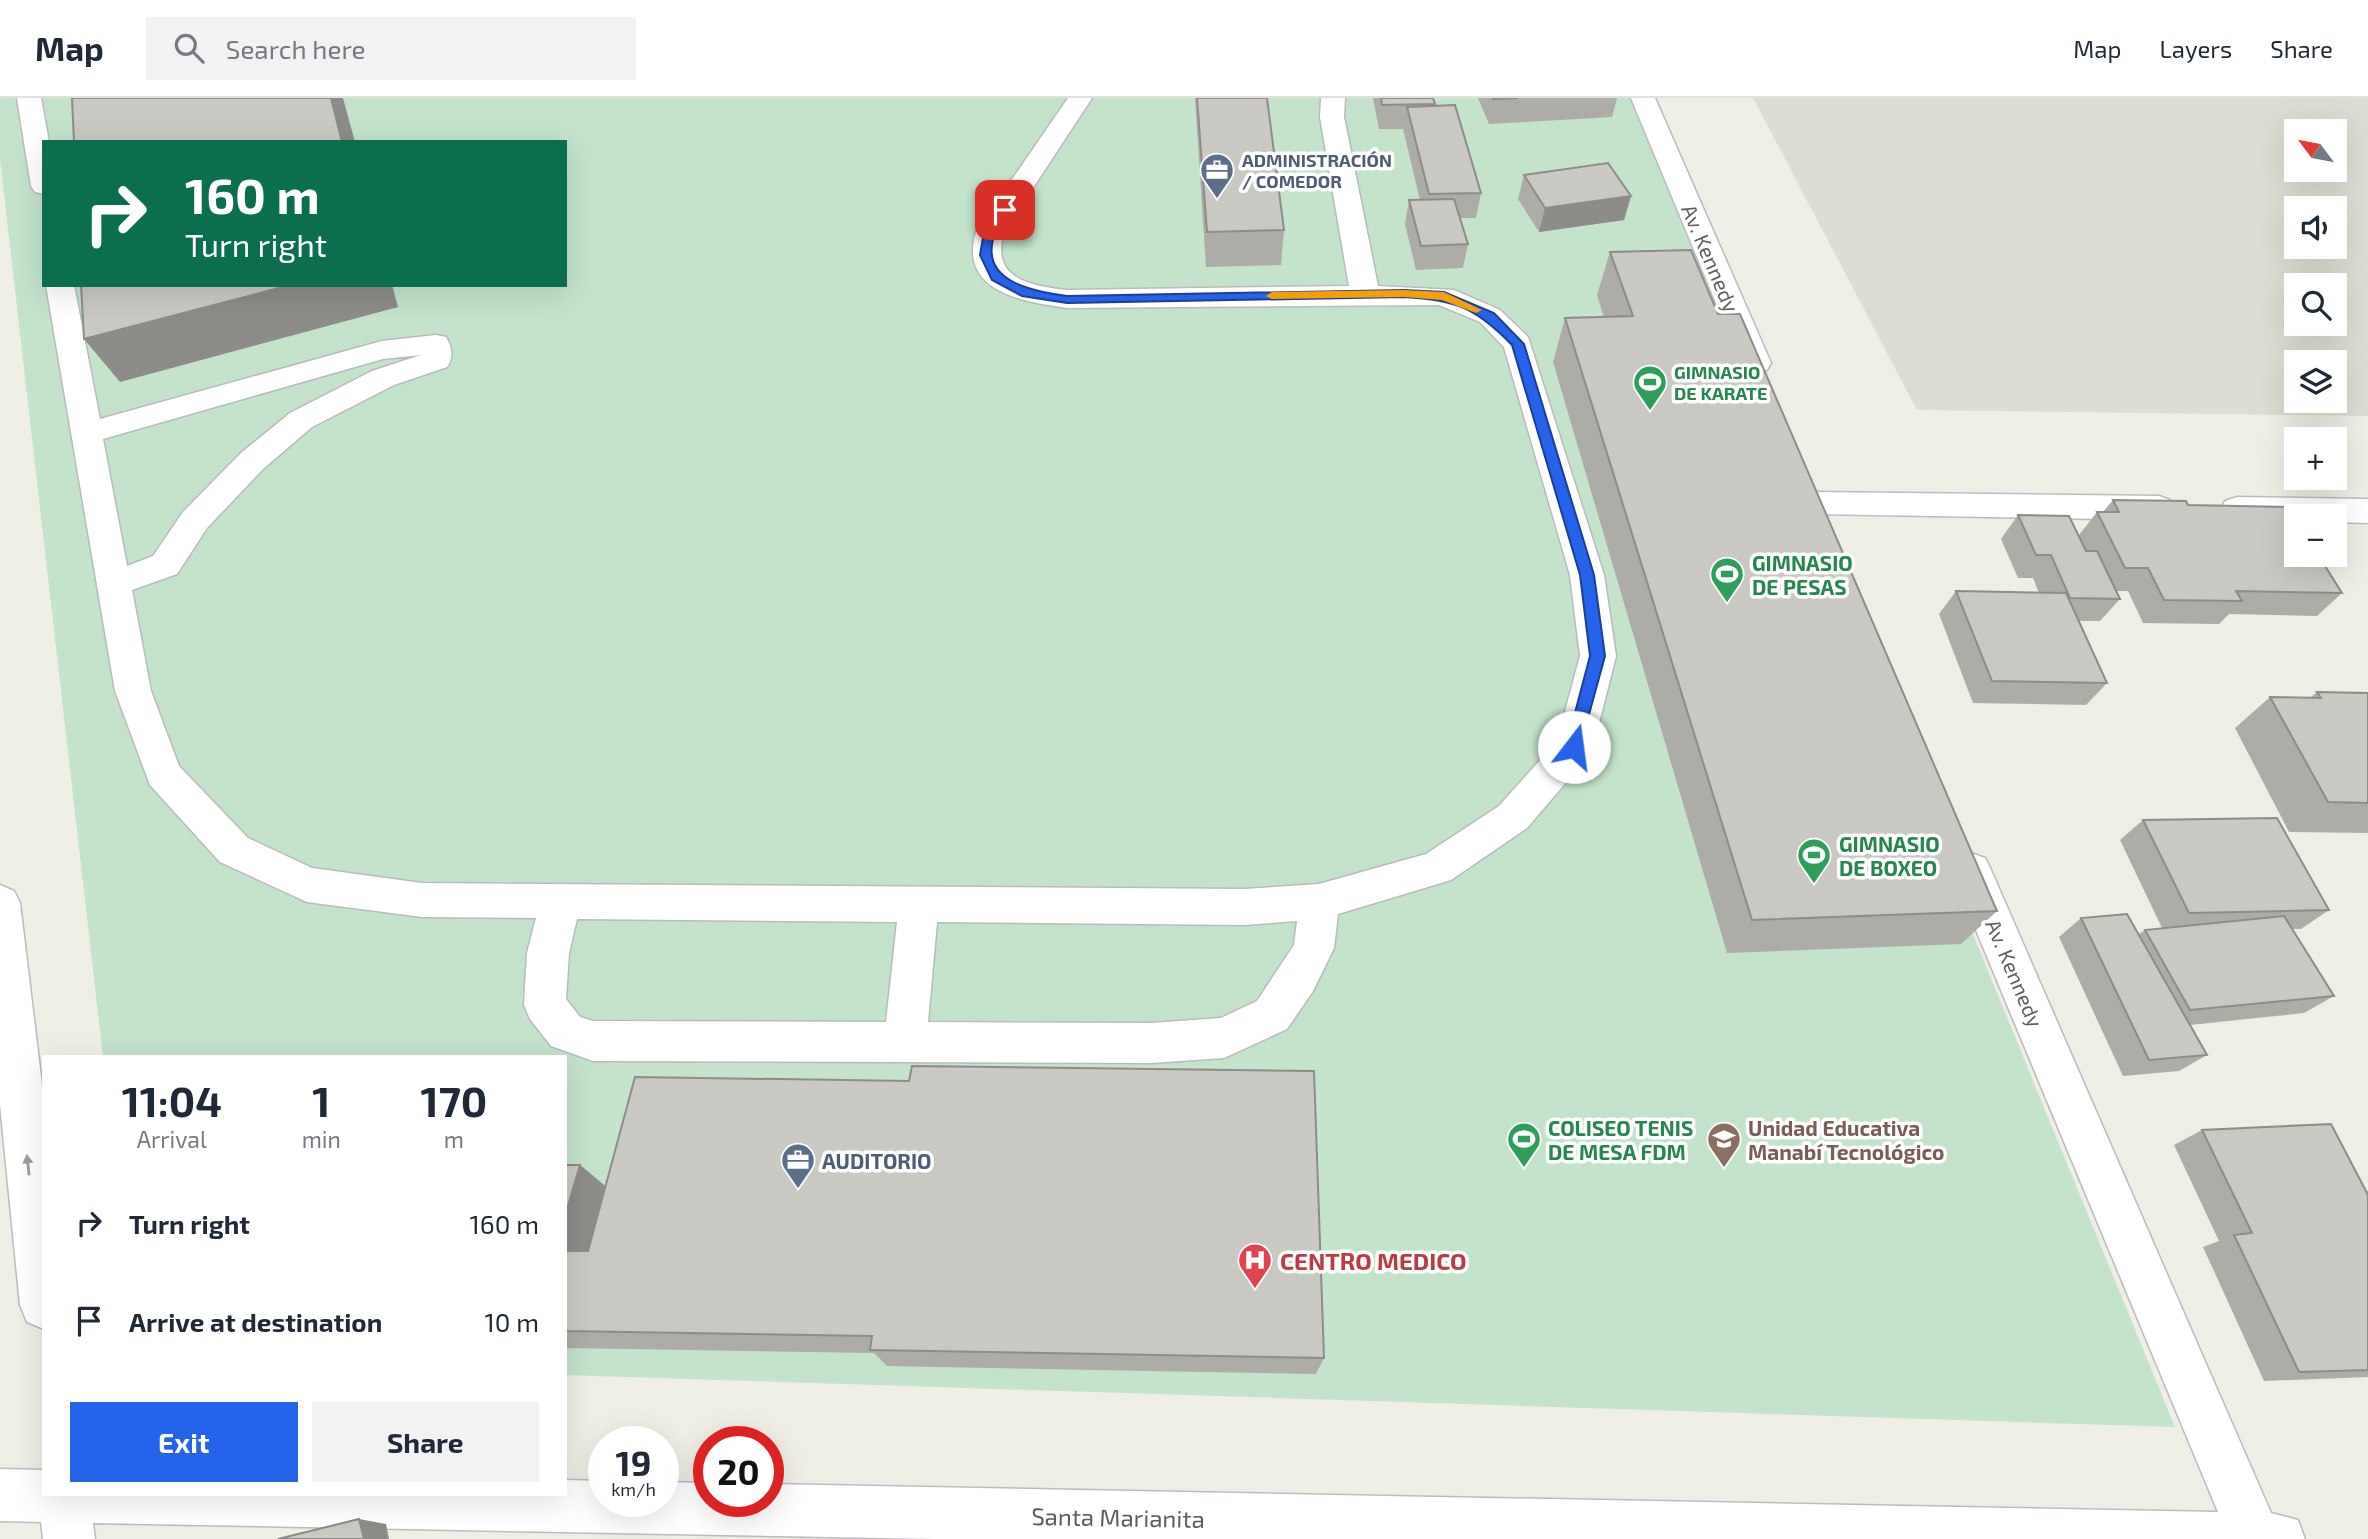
<!DOCTYPE html>
<html lang="en">
<head>
<meta charset="utf-8">
<style>
	:root { --surface:#fff; --page:#f2f2f3; --text:#1f2937; --muted:#747a83; --line:#e0e1e3; --accent:#2563eb }
	body { margin:0; font-family:"Exo 2",sans-serif; background:var(--page); color:var(--text); height:100vh; display:flex; flex-direction:column; font-size:26px; white-space:nowrap }
	* { box-sizing:border-box; margin:0 }
	p { font-size:23px; color:var(--muted) }
	.icon { flex:none; width:38px; height:38px; fill:none; stroke:currentColor; stroke-width:2; stroke-linecap:round; stroke-linejoin:round }
	.map { position:relative; flex:1; overflow:hidden }
	.drawer { position:absolute; left:42px; top:957px; width:525px; height:441px; display:flex; flex-direction:column; background:var(--surface); border-radius:0px; box-shadow:0 7px 28px #0002 }
	.drawer>* { flex:none }
	.hud { position:absolute; left:42px; top:42px; width:525px; height:147px; border-radius:0px; box-shadow:0 7px 28px #0002; background:#0b6e4f; color:#fff; overflow:hidden }
	.needle { width:46px; rotate:302deg }
	.fabs { position:absolute; left:2284px; top:21px; display:grid; gap:14px }
	.fabs a { display:grid; place-items:center; width:63px; height:63px; border-radius:0px; background:var(--surface); box-shadow:0 7px 28px #0002; font-size:35px }
	.speed { position:absolute; left:588px; top:1328px; display:flex; gap:14px; font-size:35px; font-weight:700; text-align:center }
	.speed>* { display:grid; place-content:center; width:91px; height:91px; border-radius:50%; background:var(--surface); box-shadow:0 7px 28px #0002; line-height:1 }
	.speed small { font-size:18px; font-weight:400 }
	.speed .limit { border:10px solid #d22; background:#fff; color:#111 }
	.pin { position:absolute; display:grid; place-items:center; width:60px; height:60px; color:#fff; margin:-30px; border-radius:14px; box-shadow:0 4px 10px #0006 }
	.me { position:absolute; width:77px; margin:-38px; rotate:15deg; stroke-linejoin:round; filter:drop-shadow(0 0 5px #0008) }
	.turn { display:flex; align-items:center; gap:24px; height:147px; padding:0 28px; font-size:32px }
	.turn .icon { width:91px; height:91px; stroke-width:2.5 }
	.turn b { display:block; font-size:49px; line-height:60px }
	.eta { display:flex; justify-content:space-evenly; align-items:center; height:119px; text-align:center }
	.eta b { font-size:42px; font-weight:700; line-height:49px }
	.button { display:flex; gap:14px; margin-top:auto; padding:14px 28px }
	.button a { flex:1; height:80px; border-radius:0px; background:var(--accent); color:#fff; font-size:28px; font-weight:700; line-height:80px; text-align:center }
	.button a+a { background:var(--page); color:var(--text) }
	ul { padding:0; list-style:none }
	li { display:flex; align-items:center; gap:21px; height:98px; padding:0 28px }
	li div { flex:1 }
	li b { display:block; font-size:26px }
	li em { font-style:normal }
	header { display:flex; align-items:center; gap:42px; box-sizing:border-box; height:98px; padding:0 35px; background:var(--surface); border-bottom:2px solid var(--line) }
	header strong { font-size:33px }
	nav { display:flex; gap:38px; margin-inline-start:auto; font-size:24px }
	.search { width:490px; height:63px; background:var(--page); display:flex; align-items:center; gap:18px; box-sizing:border-box; padding:0 24px; border-radius:0px; color:var(--muted); font-size:26px }
	.map>svg:first-child { display:block }
</style>
</head>
<body>
<header>
<strong>Map</strong>
<div class="search"><svg class="icon" aria-label="search" viewBox="0 0 24 24"><circle cx="10" cy="10" r="6"/><path d="M15 15l6 6"/></svg>Search here</div>
<nav><a>Map</a><a>Layers</a><a>Share</a></nav>
</header>
<div class="map">
<svg width="2368" height="1441" viewBox="0 0 2368 1441">
	<rect width="100%" height="100%" fill="#eeeee5"/>
	<path fill="#ddddd3" fill-rule="evenodd" d="M1753,0H2368V318L1917,312ZM2296,33H2334V72H2296ZM2296,110H2334V149H2296ZM2296,187H2334V226H2296ZM2296,264H2334V303H2296Z"/>
	<path fill="#c3e3cb" fill-rule="evenodd" d="M0,0H1630L2175,1329L565,1277V959H103L0,61ZM44,44H565V187H44Z"/>
	<g fill="none" stroke-linecap="round" stroke-linejoin="round">
		<g stroke="#babbc0" stroke-width="3">
			<g id="minor">
				<polygon points="17,0 41,0 49,44 44,44 44,96 35,94 31,88"/>
				<path d="M1068,0H1092L1004,134C990,182 1030,187 1067,192L1349,188L1320,19L1321,0H1345L1344,19L1378,188L1454,192L1500,212L1528,239L1604,477L1616,558L1593,649L1587,660L1527,730L1451,782L1338,816L1334,850L1313,893L1287,931L1224,960L1151,965L593,963L551,948L530,921L524,907L527,855L536,820L422,819L307,804L220,764L150,687L115,593L46,187H74L100,321L382,243L436,237L446,239C452,249 454,259 447,269L394,287L312,329L263,371L207,430L177,476L132,492L151,593L179,668L248,740L312,770L422,785L1244,791L1319,786L1426,756L1499,708L1557,643L1580,558L1570,477L1504,249L1480,224L1439,207L1067,210C1024,204 958,194 976,134ZM421,257L372,273L290,315L241,355L183,414L153,458L127,468L103,341L383,261ZM577,821L897,824L886,924L593,923L580,919L566,901L569,855ZM1297,823L1294,847L1257,903L1221,920L1151,925L928,924L937,824L1244,827Z"/>
				<polygon points="1631,0 1655,0 1771,265 1767,272 1756,275 1745,272 1741,265"/>
				<polygon points="1815,394 2159,398 2170,402 2175,410 2170,418 2159,422 1815,416 1804,413 1799,405 1804,397"/>
				<polygon points="2237,399 2368,401 2368,425 2334,424 2334,418 2296,418 2296,423 2237,423 2225,419 2221,411 2225,403"/>
				<polygon points="1971,755 1985,760 1991,772 2271,1415 2298,1422 2305,1441 935,1441 93,1425 95,1441 43,1441 41,1424 0,1423 0,1371 44,1372 44,1396 565,1396 565,1382 604,1383 604,1404 663,1404 663,1384 709,1385 709,1404 768,1404 768,1386 2218,1414 1951,772 1957,760"/>
				<polygon points="0,787 14,793 20,805 44,1004 44,1231 27,1224 20,1207 0,1006"/>
			</g>
		</g>
		<use href="#minor" fill="#fff" fill-rule="evenodd"/>
	</g>
	<g fill="#adaca7">
		<polygon points="1195,0 1267,0 1284,132 1281,167 1206,169"/>
		<polygon points="1373,0 1433,0 1435,8 1481,95 1476,120 1460,120 1468,146 1463,170 1416,172 1405,126 1409,102 1420,102 1403,31 1379,31"/>
		<polygon points="1478,0 1617,0 1612,19 1489,26"/>
		<polygon points="1524,77 1631,98 1624,122 1539,134 1518,101"/>
		<polygon points="1610,154 1718,216 1997,813 1961,846 1727,855 1553,264 1565,220 1604,219 1597,197"/>
		<polygon points="2113,402 2188,407 2342,495 2317,518 2229,516 2219,526 2143,525 2128,493 2116,493 2120,501 2100,523 2078,523 2107,585 2086,607 1973,605 1939,516 1956,493 2039,495 2033,480 2018,480 2001,441 2018,417 2079,437 2097,414 2103,414"/>
		<polygon points="2317,594 2368,595 2368,735 2289,734 2235,630 2270,599 2311,599"/>
		<polygon points="2143,722 2329,812 2301,831 2292,831 2334,898 2304,915 2190,927 2207,957 2179,973 2123,978 2059,839 2081,820 2139,836 2145,832 2162,830 2120,742"/>
		<polygon points="2202,1032 2366,1093 2368,1093 2368,1279 2264,1283 2203,1149 2219,1143 2174,1047"/>
		<polygon points="565,1067 580,1067 605,1088 1324,1260 1316,1276 887,1268 874,1255 565,1250"/>
	</g>
	<g fill="#8d8c88">
		<polygon points="331,0 343,0 355,44 342,44"/>
		<polygon points="1631,98 1624,122 1539,134 1545,110"/>
		<polygon points="290,187 392,187 398,209 120,284 84,241"/>
		<polygon points="580,1067 610,1092 587,1173 565,1159 565,1118"/>
		<polygon points="359,1421 386,1426 389,1441 364,1441"/>
	</g>
	<g fill="#c9c8c2" stroke="#8d8c88" stroke-width="2">
		<polygon points="72,0 331,0 342,44 74,44"/>
		<polygon points="1197,0 1267,0 1284,132 1207,134"/>
		<polygon points="1381,0 1433,0 1435,6 1382,7"/>
		<polygon points="1493,0 1518,0 1493,1"/>
		<polygon points="1455,7 1481,95 1429,96 1407,9"/>
		<polygon points="1608,65 1631,98 1545,110 1524,77"/>
		<polygon points="1454,101 1468,146 1421,148 1409,102"/>
		<polygon points="1691,152 1718,216 1740,216 1997,813 1752,822 1565,220 1633,218 1610,154"/>
		<polygon points="81,187 290,187 84,241"/>
		<polygon points="2113,402 2186,403 2188,407 2288,409 2296,422 2296,457 2318,457 2342,495 2236,493 2242,503 2164,502 2148,470 2125,470 2097,414 2119,414"/>
		<polygon points="2018,417 2069,418 2086,453 2097,453 2120,501 2070,500 2051,457 2036,457"/>
		<polygon points="1956,493 2066,495 2107,585 1992,583"/>
		<polygon points="2317,594 2368,595 2368,705 2328,704 2270,599 2321,600"/>
		<polygon points="2277,720 2329,812 2189,815 2143,722"/>
		<polygon points="2127,816 2207,957 2149,962 2081,820"/>
		<polygon points="2284,818 2334,898 2190,912 2145,832"/>
		<polygon points="912,968 1314,973 1324,1260 870,1252 872,1238 565,1233 565,1153 588,1153 635,979 909,983"/>
		<polygon points="2331,1026 2368,1097 2368,1272 2299,1274 2234,1137 2252,1135 2202,1032"/>
		<polygon points="565,1067 580,1067 565,1118"/>
		<polygon points="359,1421 364,1441 278,1441"/>
	</g>
	<defs><path id="oneway-solid" d="M-6-.8H1V-3.2L6.5 0L1 3.2V.8H-6Z" transform="scale(1.75)"/></defs>
	<use fill="#9e9ea2" href="#oneway-solid" transform="translate(28 1067) rotate(-96)"/>
	<path fill="#2563eb" stroke="#184099" stroke-width="2" d="M1001,109L1010,112C1005,119 998,127 995,135C977,184 1033,193 1067,198L1404,192L1444,194L1494,215L1524,246L1594,477L1605,558L1579,653H1568L1566,649L1590,558L1580,477L1512,247C1475,209 1456,202 1404,199L1067,205L1022,198L992,182L980,157L984,134Z"/>
	<polygon fill="#f59e0b" points="1404,192 1444,194 1482,212 1476,215 1442,202 1404,199 1272,201 1266,198 1272,194"/>
	<defs>
		<g id="office-pin" transform="scale(1.75)"><path d="M0 17L-7.5 6A9.5 9.5 0 1 1 7.5 6Z" fill="#5c6f8a" stroke="#fff"/><path d="M-6-3h4V-5.5h4V-3h4V5H-6ZM-1-4.5V-3h2v-1.5ZM-6 0V1H6V0Z" fill="#fff"/></g>
		<g id="stadium-pin" transform="scale(1.75)"><path d="M0 17L-7.5 6A9.5 9.5 0 1 1 7.5 6Z" fill="#2e9e5b" stroke="#fff"/><path d="M0-5a6.5 5 0 1 0 0 10a6.5 5 0 1 0 0-10ZM-3.5-1.8h7v3.6h-7Z" fill="#fff"/></g>
		<g id="school-pin" transform="scale(1.75)"><path d="M0 17L-7.5 6A9.5 9.5 0 1 1 7.5 6Z" fill="#8d6e63" stroke="#fff"/><path d="M0-5L7-2L0 1L-7-2ZM-4 1L0 2.5L4 1V4Q0 6-4 4Z" fill="#fff"/></g>
		<g id="hospital-pin" transform="scale(1.75)"><path d="M0 17L-7.5 6A9.5 9.5 0 1 1 7.5 6Z" fill="#e0444e" stroke="#fff"/><path d="M-5-5h3v3.5h4V-5h3V5h-3V1.5h-4V5h-3Z" fill="#fff"/></g>
	</defs>
	<g fill-rule="evenodd">
		<use href="#office-pin" x="1217" y="72"/>
		<use href="#stadium-pin" x="1650" y="284"/>
		<use href="#stadium-pin" x="1727" y="476"/>
		<use href="#stadium-pin" x="1814" y="757"/>
		<use href="#stadium-pin" x="1524" y="1041"/>
		<use href="#school-pin" x="1724" y="1041"/>
		<use href="#office-pin" x="798" y="1062"/>
		<use href="#hospital-pin" x="1255" y="1162"/>
	</g>
	<g text-anchor="middle" dominant-baseline="central" stroke-width="7" stroke-linejoin="round" paint-order="stroke">
		<g font-size="18" font-weight="bold" fill="#4e5e75" stroke="#fff" text-anchor="start">
			<text x="1242" y="62">ADMINISTRACIÓN<tspan x="1242" dy="21">/ COMEDOR</tspan></text>
		</g>
		<g font-size="18" font-weight="bold" fill="#27864d" stroke="#fff" text-anchor="start">
			<text x="1674" y="274">GIMNASIO<tspan x="1674" dy="21">DE KARATE</tspan></text>
		</g>
		<g font-size="21" fill="#5d5e64" stroke="#fff">
			<text transform="translate(1711 160) rotate(67)">Av. Kennedy</text>
			<text transform="translate(2015 875) rotate(67)">Av. Kennedy</text>
		</g>
		<g font-size="21" font-weight="bold" fill="#27864d" stroke="#fff" text-anchor="start">
			<text x="1752" y="464">GIMNASIO<tspan x="1752" dy="24">DE PESAS</tspan></text>
			<text x="1839" y="745">GIMNASIO<tspan x="1839" dy="24">DE BOXEO</tspan></text>
			<text x="1548" y="1029">COLISEO TENIS<tspan x="1548" dy="24">DE MESA FDM</tspan></text>
		</g>
		<g font-size="21" font-weight="bold" fill="#785e54" stroke="#fff" text-anchor="start">
			<text x="1748" y="1029">Unidad Educativa<tspan x="1748" dy="24">Manabí Tecnológico</tspan></text>
		</g>
		<g font-size="21" font-weight="bold" fill="#4e5e75" stroke="#fff" text-anchor="start">
			<text x="822" y="1062">AUDITORIO</text>
		</g>
		<g font-size="24" font-weight="bold" fill="#be3a42" stroke="#fff" text-anchor="start">
			<text x="1280" y="1162">CENTRO MEDICO</text>
		</g>
		<g font-size="24" fill="#5d5e64" stroke="#fff">
			<text transform="translate(1118 1419) rotate(1)">Santa Marianita</text>
		</g>
	</g>
</svg>
<div class="fabs">
<a><svg class="needle" viewBox="-14 -14 28 28"><path d="M0-13l5 13h-10z" fill="#e53935"/><path d="M0 13l5-13h-10z" fill="#747a83"/></svg></a>
<a><svg class="icon" aria-label="sound" viewBox="0 0 24 24"><path d="M4 9h4l5-4v14l-5-4H4zM17 9q2 3 0 6"/></svg></a>
<a><svg class="icon" aria-label="search" viewBox="0 0 24 24"><circle cx="10" cy="10" r="6"/><path d="M15 15l6 6"/></svg></a>
<a><svg class="icon" aria-label="layers" viewBox="0 0 24 24"><path d="M12 4l9 5-9 5-9-5zM3 14l9 5 9-5"/></svg></a>
<a>+</a>
<a>−</a>
</div>
<div class="speed"><div>19<small>km/h</small></div><div class="limit">20</div></div>
<div class="pin" style="left:1005px;top:112px;background:#d93025"><svg class="icon" aria-label="arrive" viewBox="0 0 24 24"><path d="M6 21V4h12l-3 4 3 4H6"/></svg></div>
<svg class="me" style="left:1574px;top:649px" viewBox="-20 -20 40 40"><circle r="19" fill="#fff"/><path d="M0-13L10 11 0 6-10 11z" fill="#2563eb"/></svg>
<div class="hud">
<div class="turn"><svg class="icon" aria-label="right" viewBox="0 0 24 24"><path d="M7 20v-9h11M14 6l5 5-5 5"/></svg><div><b>160 m</b>Turn right</div></div>
</div>
<section class="drawer">
<div class="eta">
<div><b>11:04</b><p>Arrival</p></div>
<div><b>1</b><p>min</p></div>
<div><b>170</b><p>m</p></div>
</div>
<ul>
<li><svg class="icon" aria-label="right" viewBox="0 0 24 24"><path d="M7 20v-9h11M14 6l5 5-5 5"/></svg><div><b>Turn right</b></div><em>160 m</em></li>
<li><svg class="icon" aria-label="arrive" viewBox="0 0 24 24"><path d="M6 21V4h12l-3 4 3 4H6"/></svg><div><b>Arrive at destination</b></div><em>10 m</em></li>
</ul>
<div class="button"><a>Exit</a><a>Share</a></div>
</section>
</div>
</body>
</html>
